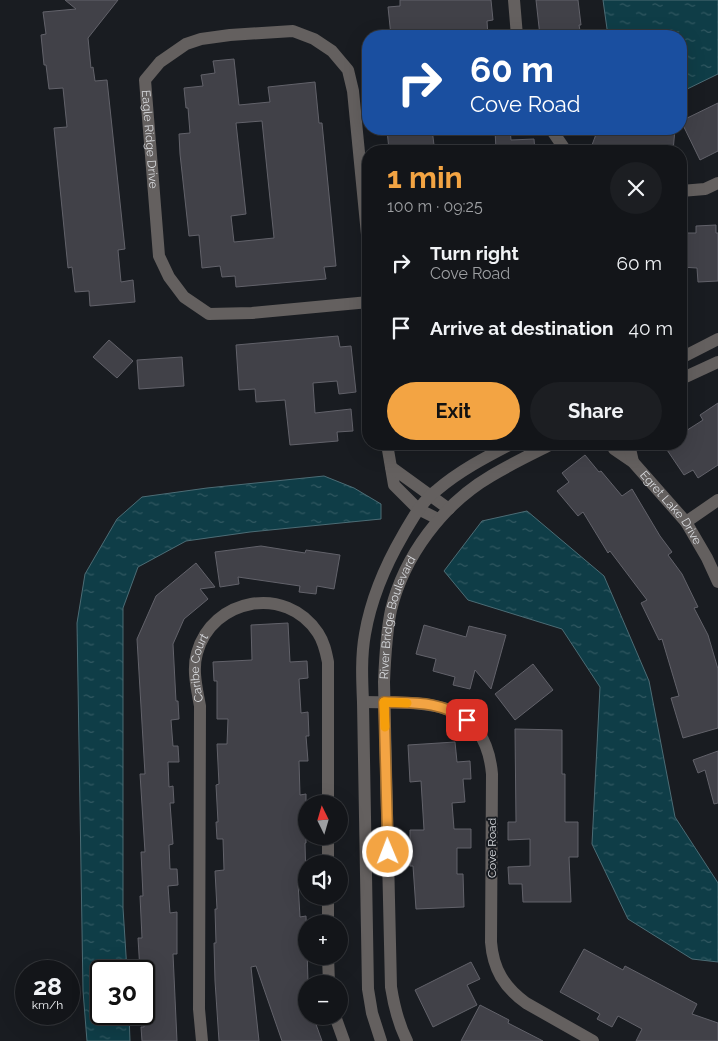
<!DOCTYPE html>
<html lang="en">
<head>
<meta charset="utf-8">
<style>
	:root { --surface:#131519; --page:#1c1e22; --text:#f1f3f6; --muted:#9d9fa2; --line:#323438; --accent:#f3a443 }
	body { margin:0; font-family:Raleway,sans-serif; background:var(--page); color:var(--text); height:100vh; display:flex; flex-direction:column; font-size:19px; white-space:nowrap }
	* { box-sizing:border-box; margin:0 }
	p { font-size:16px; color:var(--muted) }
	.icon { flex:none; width:28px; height:28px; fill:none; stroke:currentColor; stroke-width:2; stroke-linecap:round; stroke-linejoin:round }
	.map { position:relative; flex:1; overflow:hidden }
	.panel { position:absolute; left:362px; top:145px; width:325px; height:305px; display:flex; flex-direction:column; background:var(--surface); border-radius:20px; box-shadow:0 5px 20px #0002,0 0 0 1px var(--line) }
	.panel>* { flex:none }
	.top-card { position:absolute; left:362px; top:30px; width:325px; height:105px; border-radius:20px; box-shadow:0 5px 20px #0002,0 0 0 1px var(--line); background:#1a4fa0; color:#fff; overflow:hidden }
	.needle { width:32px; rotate:355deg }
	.buttons { position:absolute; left:298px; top:795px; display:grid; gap:10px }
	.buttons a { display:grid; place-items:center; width:50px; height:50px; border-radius:50%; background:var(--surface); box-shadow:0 5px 20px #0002,0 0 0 1px var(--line); font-size:25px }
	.speed { position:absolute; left:15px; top:960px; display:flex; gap:10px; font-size:25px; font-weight:700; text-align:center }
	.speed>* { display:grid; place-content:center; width:65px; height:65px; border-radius:50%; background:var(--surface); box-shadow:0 5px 20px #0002,0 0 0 1px var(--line); line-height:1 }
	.speed small { font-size:12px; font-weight:400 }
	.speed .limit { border:2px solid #111; border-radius:8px; background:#fff; color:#111 }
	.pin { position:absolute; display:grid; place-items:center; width:42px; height:42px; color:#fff; margin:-21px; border-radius:10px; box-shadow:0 2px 8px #0006 }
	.me { position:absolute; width:55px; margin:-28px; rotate:359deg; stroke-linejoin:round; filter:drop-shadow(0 0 4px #0008) }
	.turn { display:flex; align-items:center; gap:18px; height:105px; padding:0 25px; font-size:22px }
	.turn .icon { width:65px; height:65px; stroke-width:2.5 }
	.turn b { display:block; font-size:35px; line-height:42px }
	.round { display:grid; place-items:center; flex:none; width:52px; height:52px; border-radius:26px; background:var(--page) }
	.head { display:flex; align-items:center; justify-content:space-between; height:85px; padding:0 25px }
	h1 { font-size:30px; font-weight:700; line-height:38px; color:var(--accent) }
	.action { display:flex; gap:10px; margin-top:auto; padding:10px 25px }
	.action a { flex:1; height:58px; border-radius:30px; background:var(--accent); color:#111; font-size:20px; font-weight:700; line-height:58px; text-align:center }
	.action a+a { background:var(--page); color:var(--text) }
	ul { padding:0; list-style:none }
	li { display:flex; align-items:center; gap:15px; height:65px; padding:0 25px }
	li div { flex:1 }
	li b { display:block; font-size:19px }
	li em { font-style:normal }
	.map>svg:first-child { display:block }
</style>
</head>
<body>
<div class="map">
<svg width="718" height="1041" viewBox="0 0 718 1041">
	<defs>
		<pattern id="water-ripples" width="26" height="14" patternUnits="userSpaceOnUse" patternTransform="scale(1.25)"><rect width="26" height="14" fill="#0f3d47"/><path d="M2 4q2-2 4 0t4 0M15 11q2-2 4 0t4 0" fill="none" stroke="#315861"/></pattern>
	</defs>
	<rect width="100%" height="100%" fill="#191c21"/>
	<g fill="url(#water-ripples)" stroke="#4c6c75">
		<polygon points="603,0 718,0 718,74 681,92 681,36 608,36"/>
		<polygon points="324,476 354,488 381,504 381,519 250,532 186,541 138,567 123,608 123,908 127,971 101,971 101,1014 129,1014 130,1041 87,1041 83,991 77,623 85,574 117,519 142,497 207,488"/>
		<polygon points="527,511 604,576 649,681 675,817 718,883 718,962 692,959 628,919 592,844 600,687 562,629 468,600 444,571 482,521"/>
	</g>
	<g fill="#414148" stroke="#62626a" fill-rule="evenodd">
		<polygon points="65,0 118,0 88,38 91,68 93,67 95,81 107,80 125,249 118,250 121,282 133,280 135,302 90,306 89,291 75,292 72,267 68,268 54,128 67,127 63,88 49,89 46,65 44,65 41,35 46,34 43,12 76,9"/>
		<polygon points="400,0 491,0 493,20 487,21 488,36 391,36 388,7 400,6"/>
		<polygon points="536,0 578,0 581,25 579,25 581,36 540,36"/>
		<path d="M234,59L239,105L270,102L268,87L315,82L319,123H322L336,266L324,267L326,279L236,287L235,276L222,277L220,266L202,268L199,235L189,236L180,154L179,134L190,133L188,108H186L184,88L203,86L201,75L215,73L213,61ZM262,121L274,238L234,242L231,216L246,214L236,123Z"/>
		<polygon points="718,103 718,151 700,160 681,121"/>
		<polygon points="399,129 432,129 434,145 389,150 387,130"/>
		<polygon points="495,129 510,129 511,140 534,139 535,151 496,151"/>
		<polygon points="598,129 675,129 673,151 609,151 592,145"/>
		<polygon points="716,225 716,233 718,233 718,281 698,282 697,268 681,267 681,233 696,233 696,226"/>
		<polygon points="338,336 340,347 351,346 356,392 339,394 337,381 313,383 315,413 351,409 353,431 337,432 338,441 290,445 285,400 256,402 255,389 239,390 236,345"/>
		<polygon points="109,340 133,361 117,378 93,357"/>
		<polygon points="182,357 184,386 139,389 137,360"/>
		<polygon points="718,403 718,465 698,478 693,470 684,475 663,444 681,444 681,434 703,420 700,415"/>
		<polygon points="585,455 599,472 601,471 622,496 632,489 660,536 672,552 668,555 682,574 698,607 694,608 708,635 718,669 718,728 683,738 671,698 679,696 662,639 659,640 641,603 647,600 610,551 608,553 583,512 578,516 557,491 569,482 562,473"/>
		<polygon points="261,546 305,553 306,550 340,555 334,589 317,586 316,594 299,592 300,586 238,577 239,584 220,587 215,552"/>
		<polygon points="196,563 215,587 200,589 208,599 184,619 173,644 176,701 178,701 179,719 171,720 173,746 178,746 179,762 168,762 169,787 173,786 174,803 170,803 173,844 169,845 170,869 177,869 178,885 168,886 170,913 177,912 177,954 173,954 177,1041 142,1041 141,1027 144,1027 144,971 140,971 138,938 142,938 140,896 143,896 141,852 145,852 140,774 145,774 137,639 156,596"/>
		<polygon points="288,623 290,662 307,661 308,678 299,679 301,713 308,712 309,736 306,736 308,761 299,761 300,795 306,794 306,843 305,843 306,883 298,883 300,917 306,916 308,982 306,982 306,1016 313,1016 322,1041 282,1041 256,966 251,967 259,1041 219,1041 215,981 214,943 216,943 215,909 217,909 215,871 224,870 223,839 217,839 216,822 218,822 216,785 219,784 217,744 227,744 228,719 217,719 217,681 214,681 213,662 252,660 251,625"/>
		<polygon points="424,625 466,637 469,626 506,635 491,689 475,670 470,689 453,685 455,677 433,671 436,659 416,654"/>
		<polygon points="533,664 553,690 515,720 495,694"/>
		<polygon points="515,729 562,730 562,774 565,774 565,822 578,822 578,857 569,857 571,902 523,902 522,884 509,884 508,867 530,866 530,839 508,840 508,822 516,822"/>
		<polygon points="455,742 457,762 470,761 471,779 463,779 465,802 452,803 454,829 471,829 471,848 457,848 457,874 463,874 464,907 416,909 413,866 410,866 410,830 424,830 421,781 410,782 408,745"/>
		<polygon points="718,751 718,803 714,804 705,770 698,773 693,760"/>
		<polygon points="584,949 623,970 625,966 697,1004 692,1014 718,1023 718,1041 636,1041 642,1029 618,1016 612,1027 597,1019 600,1014 560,992"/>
		<polygon points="471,962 480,979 467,985 477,1005 433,1027 415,990"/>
		<polygon points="480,1005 509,1020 508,1023 543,1041 461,1041"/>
	</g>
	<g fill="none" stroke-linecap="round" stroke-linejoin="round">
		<g stroke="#64605f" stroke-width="12">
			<polyline points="514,0 517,36"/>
			<polyline points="551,129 566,151"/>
			<polyline points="681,191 705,189 718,183"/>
			<path id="s1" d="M369,255L353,91L348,70L332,51L314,39L293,31L230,35L201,39L186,44L160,62L145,80L159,256L169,277L184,297L209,314L252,313L369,302"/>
			<polyline points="681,358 718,339"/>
			<polyline points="681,379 718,362"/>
			<polyline points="387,444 394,485 418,509 438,519"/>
			<path id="s2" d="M612,444L614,449L633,462L686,522L707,558L718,582"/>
			<polyline points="629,444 633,462"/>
			<polyline points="391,467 449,509"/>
			<polyline points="686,522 718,500"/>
			<path d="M363,702C422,703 485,696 492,774L491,942C493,969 504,987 526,1003L593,1041"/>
			<polyline points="328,864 328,836"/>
			<polyline points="328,924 328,896"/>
			<polyline points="328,956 329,984"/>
			<polyline points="335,1016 344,1041"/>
			<path id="s3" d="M202,1041L199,1009L200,706C197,689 192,670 197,653C212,598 286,584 318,633C324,642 326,652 328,662V804"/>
			<path d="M381,1041L372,1013L368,989L363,702C362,679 361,656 365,634C371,599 385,566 403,535C413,518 421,502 437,490C459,471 486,457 511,444"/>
			<path id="s4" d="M407,1041C398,1023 394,1006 391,987L384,682C385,658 386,634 391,610C404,556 443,504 491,476C511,464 532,454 552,444"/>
		</g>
	</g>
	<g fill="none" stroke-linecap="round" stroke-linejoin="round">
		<g stroke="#9e6b2c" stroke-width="12">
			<path id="route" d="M388,852L384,702C416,703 440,701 467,720"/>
		</g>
		<use href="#route" stroke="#f3a443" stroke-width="9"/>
		<polyline stroke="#f59e0b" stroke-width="9" points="385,727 384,702 407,703"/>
	</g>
	<g text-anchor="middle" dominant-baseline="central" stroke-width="4" stroke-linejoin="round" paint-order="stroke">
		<g font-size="12" fill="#d9dbdf" stroke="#191c21">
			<text stroke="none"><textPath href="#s1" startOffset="478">Eagle Ridge Drive</textPath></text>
			<text stroke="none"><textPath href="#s2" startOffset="88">Egret Lake Drive</textPath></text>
			<text stroke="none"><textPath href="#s4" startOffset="428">River Bridge Boulevard</textPath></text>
			<text stroke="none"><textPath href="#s3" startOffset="374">Caribe Court</textPath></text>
			<text transform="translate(492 848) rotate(-90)">Cove Road</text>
		</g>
	</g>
</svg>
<div class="buttons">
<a><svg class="needle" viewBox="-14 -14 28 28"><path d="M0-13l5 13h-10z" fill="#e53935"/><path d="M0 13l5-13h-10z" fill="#9d9fa2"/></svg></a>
<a><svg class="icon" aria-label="sound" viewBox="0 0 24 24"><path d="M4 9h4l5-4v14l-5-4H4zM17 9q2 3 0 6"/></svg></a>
<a>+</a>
<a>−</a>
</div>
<div class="speed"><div>28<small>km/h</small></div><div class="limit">30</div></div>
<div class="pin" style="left:467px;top:720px;background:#d93025"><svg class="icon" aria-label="arrive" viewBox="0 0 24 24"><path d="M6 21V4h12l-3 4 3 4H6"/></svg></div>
<svg class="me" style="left:388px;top:852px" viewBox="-20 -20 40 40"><circle r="17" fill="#f3a443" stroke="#fff" stroke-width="3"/><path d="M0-11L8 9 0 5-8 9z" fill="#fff"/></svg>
<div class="top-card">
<div class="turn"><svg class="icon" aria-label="right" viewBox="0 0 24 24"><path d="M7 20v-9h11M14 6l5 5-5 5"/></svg><div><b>60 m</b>Cove Road</div></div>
</div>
<section class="panel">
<div class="head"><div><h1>1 min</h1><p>100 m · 09:25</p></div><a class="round"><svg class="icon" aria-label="close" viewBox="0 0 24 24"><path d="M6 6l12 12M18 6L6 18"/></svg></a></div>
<ul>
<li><svg class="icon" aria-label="right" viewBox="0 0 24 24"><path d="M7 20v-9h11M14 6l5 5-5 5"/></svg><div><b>Turn right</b><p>Cove Road</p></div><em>60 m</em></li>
<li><svg class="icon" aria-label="arrive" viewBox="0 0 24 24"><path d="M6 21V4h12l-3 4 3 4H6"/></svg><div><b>Arrive at destination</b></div><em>40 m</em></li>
</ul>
<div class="action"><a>Exit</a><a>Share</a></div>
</section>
</div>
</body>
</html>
